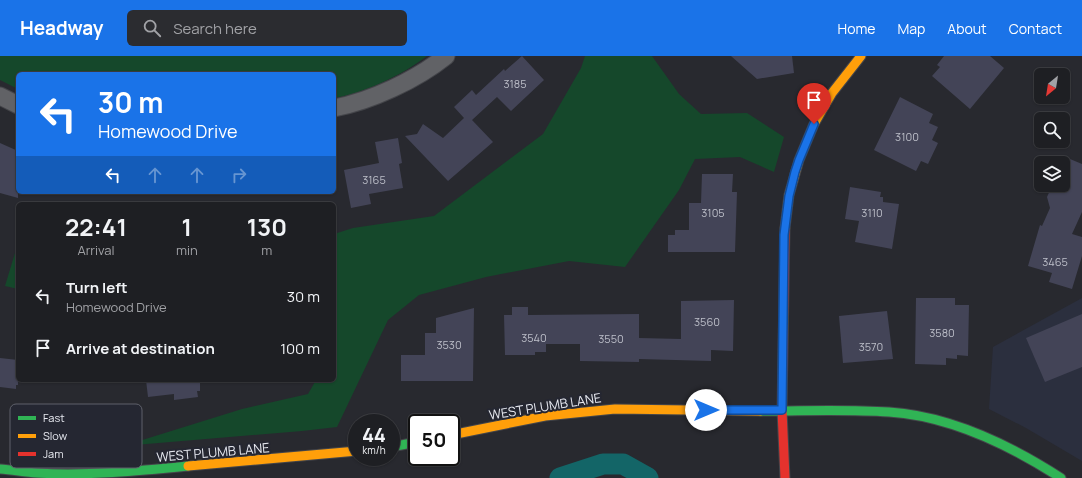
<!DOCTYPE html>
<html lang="en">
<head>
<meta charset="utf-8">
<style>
	:root { --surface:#1e1f23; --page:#2b2c30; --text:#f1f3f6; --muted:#a1a2a6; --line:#3c3d41; --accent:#1a73e8 }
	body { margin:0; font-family:Manrope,sans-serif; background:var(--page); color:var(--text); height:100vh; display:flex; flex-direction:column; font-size:15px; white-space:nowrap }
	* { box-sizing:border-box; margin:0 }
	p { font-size:13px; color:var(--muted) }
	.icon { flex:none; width:22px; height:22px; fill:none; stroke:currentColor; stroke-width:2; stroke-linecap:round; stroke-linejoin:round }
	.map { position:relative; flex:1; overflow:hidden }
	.details { position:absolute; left:16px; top:146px; width:320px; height:180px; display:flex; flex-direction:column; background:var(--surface); border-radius:6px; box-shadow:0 1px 3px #0004,0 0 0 1px var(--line) }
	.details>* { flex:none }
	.top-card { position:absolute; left:16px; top:16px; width:320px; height:122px; border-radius:6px; box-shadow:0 1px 3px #0004,0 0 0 1px var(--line); background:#1a73e8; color:#fff; overflow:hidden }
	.needle { width:26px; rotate:210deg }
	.buttons { position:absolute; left:1034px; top:12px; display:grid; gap:8px }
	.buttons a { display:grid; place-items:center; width:36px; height:36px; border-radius:6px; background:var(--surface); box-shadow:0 1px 3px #0004,0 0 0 1px var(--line); font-size:20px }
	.speed { position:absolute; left:348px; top:358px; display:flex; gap:8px; font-size:20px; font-weight:700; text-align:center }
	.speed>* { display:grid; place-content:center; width:52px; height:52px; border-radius:50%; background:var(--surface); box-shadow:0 1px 3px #0004,0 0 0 1px var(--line); line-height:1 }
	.speed small { font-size:10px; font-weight:400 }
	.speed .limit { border:2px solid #111; border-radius:6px; background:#fff; color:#111 }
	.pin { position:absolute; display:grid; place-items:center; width:34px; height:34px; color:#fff; margin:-41px -17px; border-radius:50% 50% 50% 0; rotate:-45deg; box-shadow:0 0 4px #0007 }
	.pin .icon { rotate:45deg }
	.me { position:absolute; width:44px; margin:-22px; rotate:90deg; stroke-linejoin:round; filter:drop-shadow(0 0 3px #0008) }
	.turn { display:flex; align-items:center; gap:14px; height:84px; padding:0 16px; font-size:18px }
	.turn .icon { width:52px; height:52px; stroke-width:2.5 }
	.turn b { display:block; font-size:28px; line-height:34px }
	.lanes { display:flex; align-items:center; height:38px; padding:0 16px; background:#0003; justify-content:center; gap:20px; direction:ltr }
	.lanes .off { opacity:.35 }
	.eta { display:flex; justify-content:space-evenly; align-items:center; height:68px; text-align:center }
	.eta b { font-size:24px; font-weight:700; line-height:28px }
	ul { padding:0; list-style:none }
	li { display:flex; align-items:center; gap:12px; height:52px; padding:0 16px }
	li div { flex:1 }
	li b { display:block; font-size:15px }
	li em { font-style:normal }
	header { display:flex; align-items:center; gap:24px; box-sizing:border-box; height:56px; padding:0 20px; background:var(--accent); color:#fff }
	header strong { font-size:19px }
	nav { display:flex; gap:22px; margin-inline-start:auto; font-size:14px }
	.search { width:280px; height:36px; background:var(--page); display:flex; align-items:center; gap:10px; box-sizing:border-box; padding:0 14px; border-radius:6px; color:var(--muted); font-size:15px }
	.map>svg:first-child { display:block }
</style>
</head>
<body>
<header>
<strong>Headway</strong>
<div class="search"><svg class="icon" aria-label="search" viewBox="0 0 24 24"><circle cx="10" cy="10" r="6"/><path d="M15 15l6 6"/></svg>Search here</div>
<nav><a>Home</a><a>Map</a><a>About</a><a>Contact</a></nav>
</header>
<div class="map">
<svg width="1082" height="422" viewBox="0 0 1082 422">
	<rect width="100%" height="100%" fill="#28292f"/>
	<polygon fill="#2b2f3e" points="1082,242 1082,405 1026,372 989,353 993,291"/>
	<g fill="#15482b">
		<path d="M0,0H427C402,19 365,37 334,42V18H18V33L0,24Z"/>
		<polygon points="585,0 652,0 679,38 701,58 747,57 784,81 774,116 740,101 695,103 679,134 625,211 569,205 486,221 419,239 388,264 337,371 302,375 123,390 242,353 308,338 316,324 334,324 334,178 353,172 434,160 543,78 581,12"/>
		<polygon points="15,197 18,198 18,233 5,230"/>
	</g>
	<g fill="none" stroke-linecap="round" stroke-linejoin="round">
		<polyline stroke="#136567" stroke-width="21" points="560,422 603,408 623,408 648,422"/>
	</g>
	<g fill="#434457">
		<polygon points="522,0 544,24 511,55 497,41 472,64 493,86 448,125 405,80 417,78 423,68 443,82 464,62 454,51 472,34 476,39 504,13 505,15"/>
		<polygon points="731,0 792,0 794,17 757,23"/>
		<polygon points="944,0 990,0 1004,12 970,53 932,20 940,11 937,9"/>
		<polygon points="900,41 933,58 929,67 938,71 932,84 938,87 928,108 921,105 916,115 874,94"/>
		<polygon points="398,82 402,107 399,108 403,132 369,138 371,148 351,152 344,114 379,107 375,86"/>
		<polygon points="0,87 18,95 18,142 0,137"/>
		<polygon points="1070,103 1082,108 1082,156 1072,178 1082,181 1082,200 1072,233 1049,226 1052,217 1028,210 1040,169 1042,170 1050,152 1047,141 1052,130 1063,129 1063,118"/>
		<polygon points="702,118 733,118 732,136 737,136 735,196 668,196 668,179 675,179 675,174 689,174 689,147 701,147"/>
		<polygon points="850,131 881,136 880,141 883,141 883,146 899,148 892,193 855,186 859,165 845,163"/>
		<polygon points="916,242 955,242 955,249 969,249 968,300 957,299 957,303 946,302 946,309 915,308"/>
		<polygon points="734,244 733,295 711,294 711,305 639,303 639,306 580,305 580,288 546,288 546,296 535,296 535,299 505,299 504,259 512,259 512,251 528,251 528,259 639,258 639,282 681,283 681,245"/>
		<polygon points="474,252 473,325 401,325 401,299 425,299 425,277 436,277 436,262"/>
		<polygon points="887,255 893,303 843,307 839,260"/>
		<polygon points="1082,258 1082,311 1045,326 1026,282"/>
		<polygon points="0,302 18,304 18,329 16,329 16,333 0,331"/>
		<polygon points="146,324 200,324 200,335 197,335 198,341 174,344 174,338 148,341"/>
	</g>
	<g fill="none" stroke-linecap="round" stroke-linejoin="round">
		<g stroke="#44454a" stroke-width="19">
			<g id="street">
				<polyline points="0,40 18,49"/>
				<path d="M334,52C371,45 416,24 446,0"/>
			</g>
		</g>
		<g stroke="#44454a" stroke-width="11">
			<g id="fast">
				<path d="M761,355C804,355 847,353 889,356C951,360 1010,389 1061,422"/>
				<polyline points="391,391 417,386"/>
				<path d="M0,413C12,414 25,416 37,417C86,420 139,415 188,410"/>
			</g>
		</g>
		<g stroke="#44454a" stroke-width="11">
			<g id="slow">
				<polyline points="785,172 789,139 799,104 814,68 832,37 861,0"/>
				<polyline points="451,379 545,360 615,353 761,355"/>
				<polyline points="188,410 357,395"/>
			</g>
		</g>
		<g stroke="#44454a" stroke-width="11">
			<polyline id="jam" points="785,172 782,354 785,422"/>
		</g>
		<use href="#street" stroke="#616266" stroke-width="17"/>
		<use href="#fast" stroke="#30b455" stroke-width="9"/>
		<use href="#slow" stroke="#ff9f0a" stroke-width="9"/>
		<use href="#jam" stroke="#e5322d" stroke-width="9"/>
	</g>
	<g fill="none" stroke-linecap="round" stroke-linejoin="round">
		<g stroke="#114b97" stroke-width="10">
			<polyline id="route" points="706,354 782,354 784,179 789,140 795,116 799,104 814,68"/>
		</g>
		<use href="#route" stroke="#1a73e8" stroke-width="7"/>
	</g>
	<g text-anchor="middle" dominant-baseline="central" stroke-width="4" stroke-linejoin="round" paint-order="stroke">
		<g font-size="11" fill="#bdbfc9">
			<text x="515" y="27">3185</text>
			<text x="907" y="80">3100</text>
			<text x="374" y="123">3165</text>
			<text x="713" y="156">3105</text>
			<text x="872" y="156">3110</text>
			<text x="1055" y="205">3465</text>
			<text x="707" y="265">3560</text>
			<text x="942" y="276">3580</text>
			<text x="534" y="281">3540</text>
			<text x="611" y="282">3550</text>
			<text x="449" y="288">3530</text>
			<text x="871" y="290">3570</text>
		</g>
		<g font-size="13" fill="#e6e8ef" stroke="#252732">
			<text transform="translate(545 350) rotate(-9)">WEST PLUMB LANE</text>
			<text transform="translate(213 396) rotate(-5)">WEST PLUMB LANE</text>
		</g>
	</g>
	<rect x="10" y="348" width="132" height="64" rx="6" fill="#252732" stroke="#5f616b" stroke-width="1"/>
	<rect x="18" y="360" width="18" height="4" fill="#30b455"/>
	<rect x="18" y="378" width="18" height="4" fill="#ff9f0a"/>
	<rect x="18" y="396" width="18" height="4" fill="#e5322d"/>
	<g font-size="11" fill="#e6e8ef">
		<text x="43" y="366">Fast</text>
		<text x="43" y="384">Slow</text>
		<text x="43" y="402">Jam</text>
	</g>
</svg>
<div class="buttons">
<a><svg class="needle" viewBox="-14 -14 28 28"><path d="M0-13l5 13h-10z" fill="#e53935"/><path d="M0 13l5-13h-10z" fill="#a1a2a6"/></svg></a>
<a><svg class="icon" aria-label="search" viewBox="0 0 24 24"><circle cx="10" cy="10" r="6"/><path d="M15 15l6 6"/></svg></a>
<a><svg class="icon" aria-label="layers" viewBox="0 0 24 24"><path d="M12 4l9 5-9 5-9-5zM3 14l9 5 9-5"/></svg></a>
</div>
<div class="speed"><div>44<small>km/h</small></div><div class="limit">50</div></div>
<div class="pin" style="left:814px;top:68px;background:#d93025"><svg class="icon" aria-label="arrive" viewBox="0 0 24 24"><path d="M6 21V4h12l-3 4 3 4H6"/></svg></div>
<svg class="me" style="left:706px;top:354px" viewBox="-20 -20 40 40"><circle r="19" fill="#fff"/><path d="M0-13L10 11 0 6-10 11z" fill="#1a73e8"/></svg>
<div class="top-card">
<div class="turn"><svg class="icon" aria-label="left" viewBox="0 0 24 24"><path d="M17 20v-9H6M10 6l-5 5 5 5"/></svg><div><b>30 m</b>Homewood Drive</div></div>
<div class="lanes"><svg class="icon" aria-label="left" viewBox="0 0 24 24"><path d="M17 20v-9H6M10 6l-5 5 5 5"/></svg><svg class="icon off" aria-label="ahead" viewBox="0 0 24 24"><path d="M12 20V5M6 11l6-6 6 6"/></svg><svg class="icon off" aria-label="ahead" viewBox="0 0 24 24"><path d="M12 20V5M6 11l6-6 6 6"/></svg><svg class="icon off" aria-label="right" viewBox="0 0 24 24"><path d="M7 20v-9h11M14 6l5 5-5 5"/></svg></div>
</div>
<section class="details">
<div class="eta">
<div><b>22:41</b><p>Arrival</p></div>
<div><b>1</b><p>min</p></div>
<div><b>130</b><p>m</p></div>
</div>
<ul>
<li><svg class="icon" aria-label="left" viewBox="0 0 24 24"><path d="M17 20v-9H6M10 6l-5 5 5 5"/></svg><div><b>Turn left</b><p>Homewood Drive</p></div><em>30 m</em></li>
<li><svg class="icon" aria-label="arrive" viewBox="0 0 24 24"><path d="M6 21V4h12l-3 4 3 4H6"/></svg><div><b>Arrive at destination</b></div><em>100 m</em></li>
</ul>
</section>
</div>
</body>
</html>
